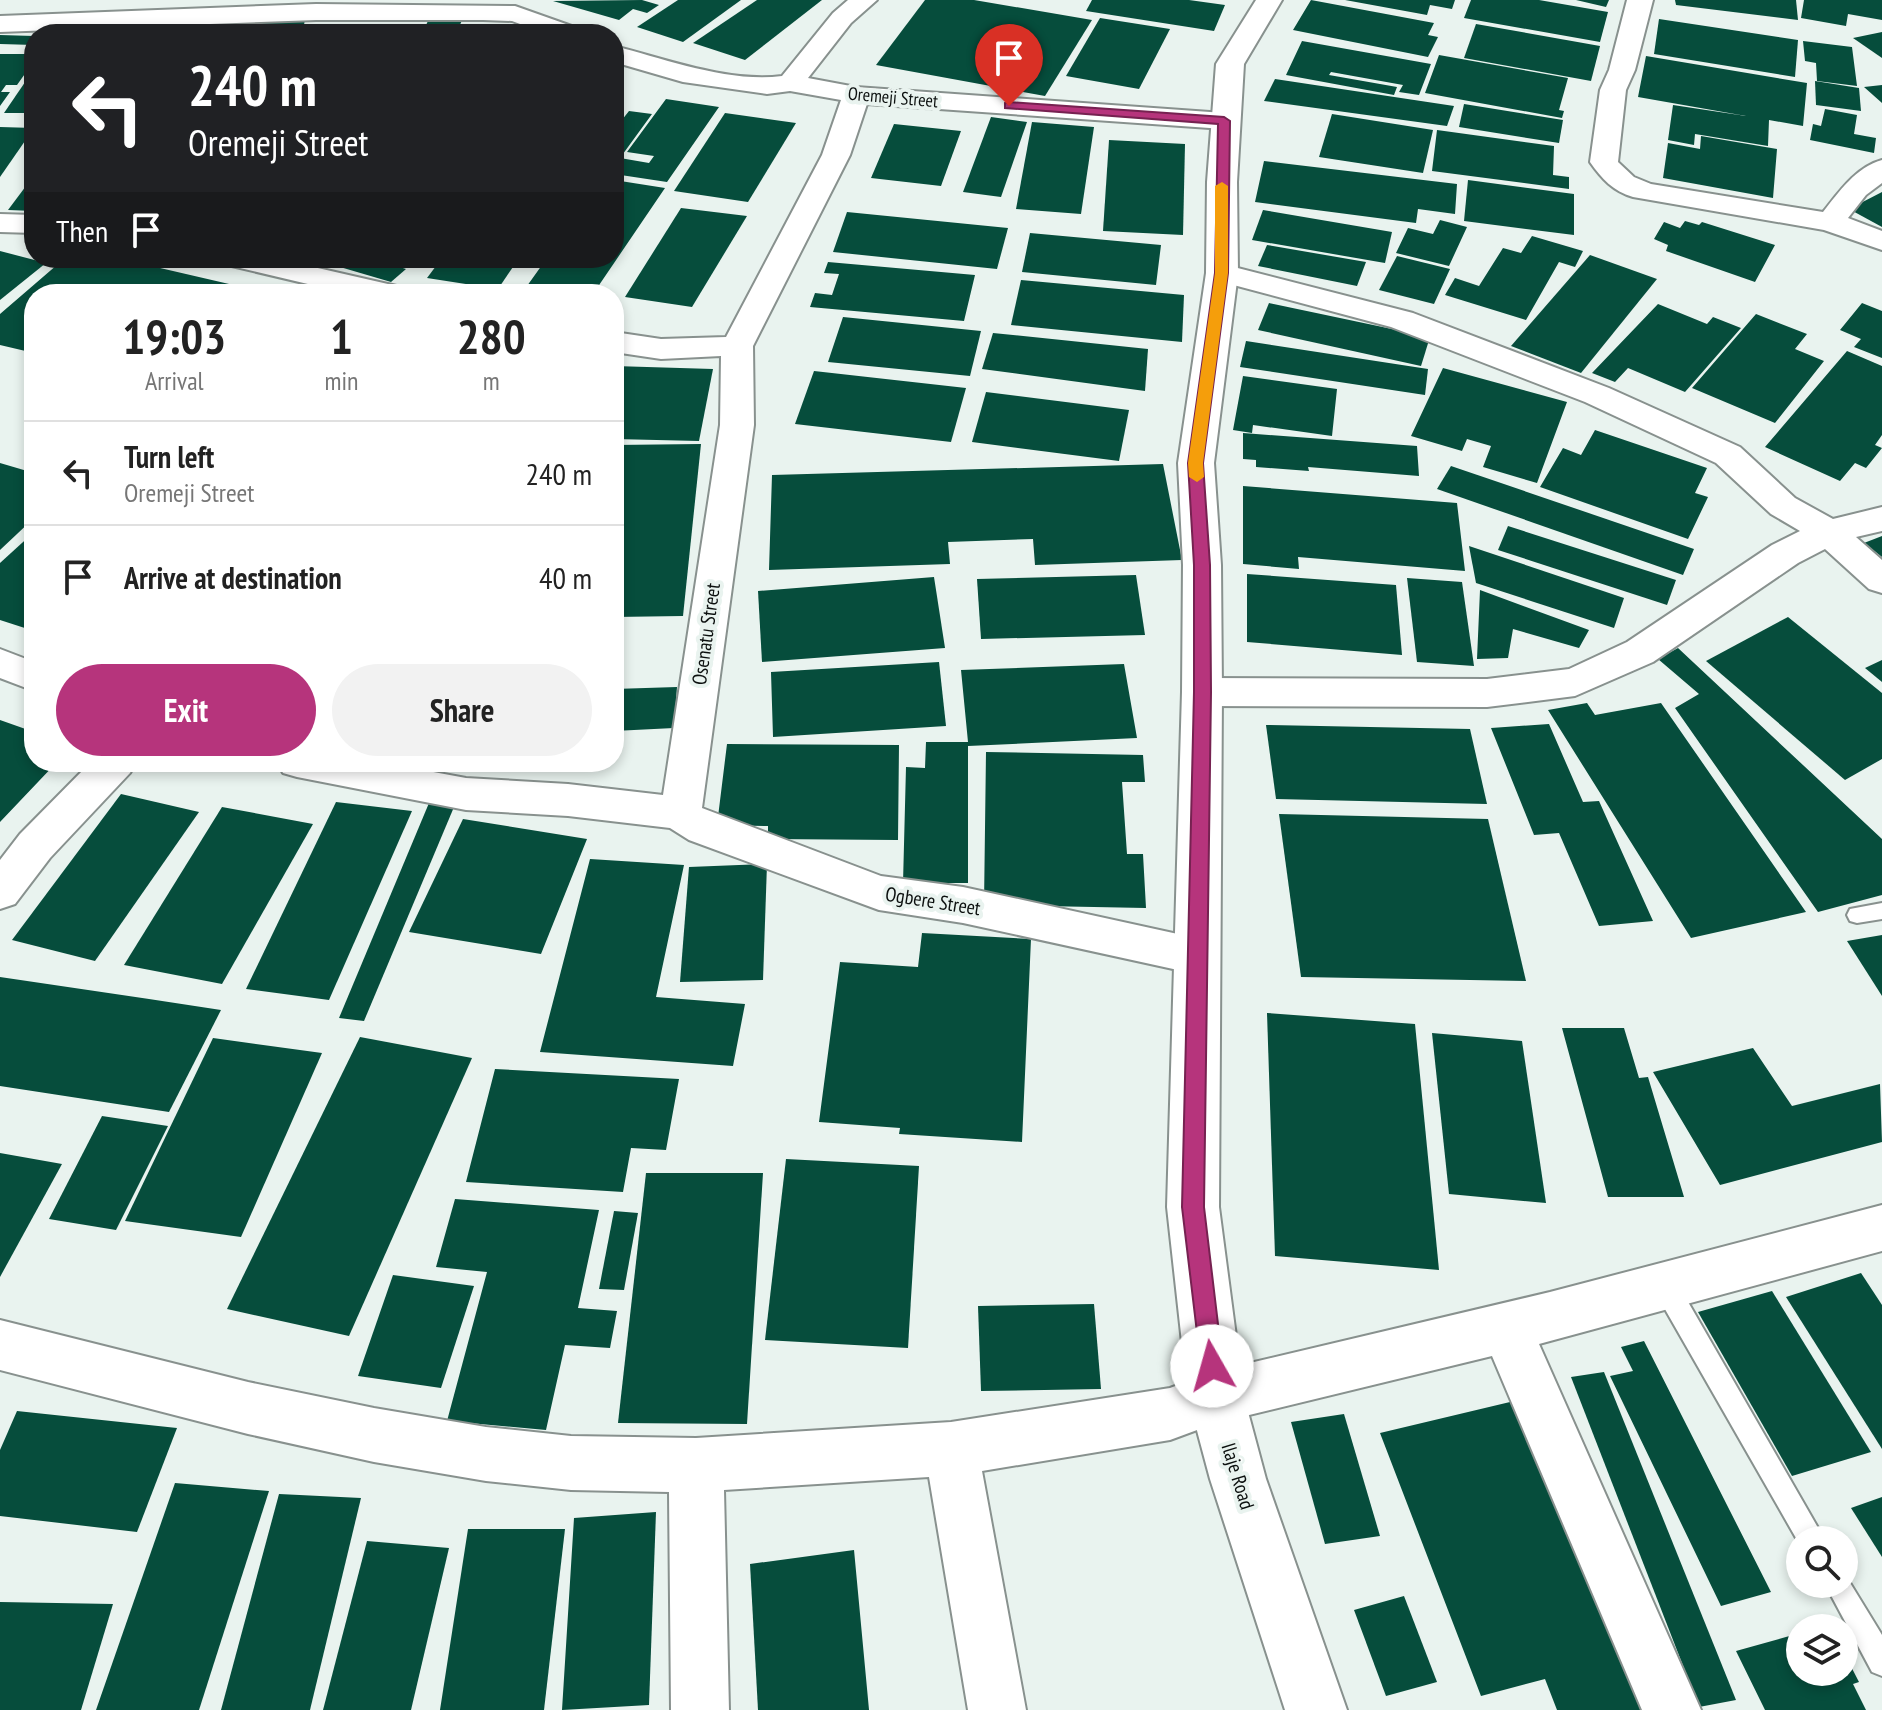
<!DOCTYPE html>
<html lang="en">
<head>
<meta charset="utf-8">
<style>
	:root { --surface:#fff; --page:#f2f2f2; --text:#222; --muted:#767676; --line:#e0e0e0; --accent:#b6347c }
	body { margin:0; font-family:"PT Sans Narrow",sans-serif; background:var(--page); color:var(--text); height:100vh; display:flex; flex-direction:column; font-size:30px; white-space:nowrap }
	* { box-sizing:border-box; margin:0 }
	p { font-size:26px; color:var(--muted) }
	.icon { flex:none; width:44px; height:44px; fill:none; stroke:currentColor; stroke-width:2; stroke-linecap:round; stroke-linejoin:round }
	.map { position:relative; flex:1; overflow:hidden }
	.details { position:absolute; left:24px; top:284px; width:600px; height:488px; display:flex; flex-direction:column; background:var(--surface); border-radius:32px; box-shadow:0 4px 12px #0003 }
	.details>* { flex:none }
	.hud { position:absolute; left:24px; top:24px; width:600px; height:244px; border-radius:32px; box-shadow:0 4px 12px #0003; background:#202124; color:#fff; overflow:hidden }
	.fabs { position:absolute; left:1786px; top:1526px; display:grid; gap:16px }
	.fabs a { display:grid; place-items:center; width:72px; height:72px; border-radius:50%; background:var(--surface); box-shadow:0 4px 12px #0003; font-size:40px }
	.pin { position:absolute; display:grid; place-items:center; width:68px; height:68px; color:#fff; margin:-82px -34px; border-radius:50% 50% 50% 0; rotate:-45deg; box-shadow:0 0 8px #0007 }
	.pin .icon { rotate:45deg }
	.me { position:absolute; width:88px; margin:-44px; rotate:353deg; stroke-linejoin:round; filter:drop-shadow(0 0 6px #0008) }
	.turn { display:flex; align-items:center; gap:28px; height:168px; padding:0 32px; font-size:36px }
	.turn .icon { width:104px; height:104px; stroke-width:2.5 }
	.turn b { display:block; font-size:56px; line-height:68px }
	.then { display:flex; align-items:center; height:76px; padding:0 32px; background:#0003; gap:16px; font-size:30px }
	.eta { display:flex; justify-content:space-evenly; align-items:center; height:136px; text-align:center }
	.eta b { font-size:48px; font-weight:800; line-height:56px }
	.action { display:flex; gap:16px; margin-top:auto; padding:16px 32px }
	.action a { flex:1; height:92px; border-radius:48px; background:var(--accent); color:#fff; font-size:32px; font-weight:800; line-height:92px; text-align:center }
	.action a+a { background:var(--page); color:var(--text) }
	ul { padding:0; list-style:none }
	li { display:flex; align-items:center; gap:24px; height:104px; padding:0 32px; border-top:2px solid var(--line) }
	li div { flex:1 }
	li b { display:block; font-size:30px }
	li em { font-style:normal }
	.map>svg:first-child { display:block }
</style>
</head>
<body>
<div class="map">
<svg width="1882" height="1710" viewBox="0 0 1882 1710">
	<rect width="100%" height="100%" fill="#e9f3ef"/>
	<g fill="#064d3c">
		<polygon points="642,0 659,5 647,13 633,9 619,20 553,1"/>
		<polygon points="678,0 741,0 683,42 637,27"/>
		<polygon points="757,0 822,0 745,60 693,43"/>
		<polygon points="925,0 974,0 1092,20 1045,96 876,65"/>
		<polygon points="1092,0 1189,0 1225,5 1214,31 1086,11"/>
		<polygon points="1311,0 1434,23 1428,35 1438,37 1428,57 1293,30"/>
		<polygon points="1345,0 1455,0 1452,9 1430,5 1427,15"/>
		<polygon points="1471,0 1539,0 1608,12 1600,42 1464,18"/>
		<polygon points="1576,0 1609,0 1606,7"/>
		<polygon points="1675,0 1796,0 1798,20 1676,5"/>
		<polygon points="1804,0 1882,0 1882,20 1848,14 1846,26 1801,18"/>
		<polygon points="228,17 227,25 206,27 203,34 158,34 161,29 203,28 204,20"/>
		<polygon points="430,17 463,18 456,34 413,34 414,31 423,31"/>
		<polygon points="1100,18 1170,29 1139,89 1066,76"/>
		<polygon points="1659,19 1798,40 1795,77 1654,54"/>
		<polygon points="305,20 302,34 243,34 246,23"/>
		<polygon points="1476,24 1600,46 1591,81 1464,58"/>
		<polygon points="232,26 231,34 209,34 209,29"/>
		<polygon points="1882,32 1882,58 1853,38"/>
		<polygon points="0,35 34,36 34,45 0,44"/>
		<polygon points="1302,41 1431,64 1419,95 1399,92 1403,85 1331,72 1329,75 1397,87 1394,95 1286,75"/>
		<polygon points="1803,41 1852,47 1857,86 1817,81 1816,63 1805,61"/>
		<polygon points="0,54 34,54 34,61 17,85 6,85 1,92 10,92 0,106"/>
		<polygon points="1439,55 1568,78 1559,110 1564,111 1562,118 1425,93"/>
		<polygon points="1646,56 1807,83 1803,126 1769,120 1768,146 1695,134 1694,145 1668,140 1673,105 1746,116 1638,97"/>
		<polygon points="34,69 34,113 4,113"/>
		<polygon points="1275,79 1454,106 1447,126 1264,101"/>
		<polygon points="1815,81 1859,88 1861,111 1816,105"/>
		<polygon points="1882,85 1882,103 1864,87"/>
		<polygon points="666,99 719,107 667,182 614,174 614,130 629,111 652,114 620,158 649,163 654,156 627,152"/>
		<polygon points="1464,104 1563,120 1559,143 1459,127"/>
		<polygon points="1825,109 1857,115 1854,134 1876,138 1874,153 1810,140 1813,124 1821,126"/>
		<polygon points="725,113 796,123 748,202 674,191"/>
		<polygon points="1332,114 1433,130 1423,173 1319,157"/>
		<polygon points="991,117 1027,122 1001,197 963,192"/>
		<polygon points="1032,122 1094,127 1081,214 1016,209"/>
		<polygon points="894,124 961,131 941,186 871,178"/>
		<polygon points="0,127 34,128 0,177"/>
		<polygon points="1437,130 1554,146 1553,175 1569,177 1569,189 1432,171"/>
		<polygon points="1701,136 1777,149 1773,198 1663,178 1668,143 1700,149"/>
		<polygon points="1109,140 1185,144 1183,235 1103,231"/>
		<polygon points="1264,161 1457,184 1455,214 1418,209 1416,223 1255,202"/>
		<polygon points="34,174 34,211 8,210 23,190"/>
		<polygon points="614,180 665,188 593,294 527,286 547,258 614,258"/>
		<polygon points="1468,180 1574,194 1574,235 1464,221"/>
		<polygon points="1882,192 1882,227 1849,209"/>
		<polygon points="681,208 747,216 692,307 625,297"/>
		<polygon points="1263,210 1392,232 1385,263 1252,240"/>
		<polygon points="847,212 1008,228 997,269 833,252"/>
		<polygon points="1440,220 1467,227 1449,266 1396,253 1408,228 1433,234"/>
		<polygon points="1685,221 1699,225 1702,222 1775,245 1755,282 1666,251 1668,245 1654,239 1664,222 1680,228"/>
		<polygon points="1030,233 1161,245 1156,285 1022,272"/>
		<polygon points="1532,236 1583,251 1575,267 1559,262 1526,320 1445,295 1455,278 1479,286 1503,248 1521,253"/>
		<polygon points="1267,245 1366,262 1357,286 1258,266"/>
		<polygon points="0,251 46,263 0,300"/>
		<polygon points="1590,255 1657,279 1581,373 1511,346"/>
		<polygon points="1397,256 1450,269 1434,304 1379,290"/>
		<polygon points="65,258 117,258 272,294 34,294 34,353 0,345 0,314"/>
		<polygon points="303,258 339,258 326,266"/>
		<polygon points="350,258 371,258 406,269 391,282 340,267"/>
		<polygon points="442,258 519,258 498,289 427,278"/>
		<polygon points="828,262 975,275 964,321 810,307 815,293 832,295 839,274 824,273"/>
		<polygon points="1021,280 1184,295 1182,342 1011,325"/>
		<polygon points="1269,303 1430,337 1421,366 1258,330"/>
		<polygon points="1862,303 1882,311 1882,358 1854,347 1861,339 1840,330"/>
		<polygon points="1658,304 1707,324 1713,317 1741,328 1685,392 1628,368 1615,382 1592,373"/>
		<polygon points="1756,314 1807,334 1795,349 1824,361 1775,423 1692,388"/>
		<polygon points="843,317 981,331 970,376 828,362"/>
		<polygon points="993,333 1148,349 1145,391 982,369"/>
		<polygon points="1246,341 1428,369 1425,395 1240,367"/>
		<polygon points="1847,351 1882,366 1882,435 1875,445 1882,448 1866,468 1855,463 1840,481 1765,447"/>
		<polygon points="614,366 713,369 699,441 614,439"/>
		<polygon points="1443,368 1567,402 1537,483 1483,467 1491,446 1467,439 1462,451 1411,436"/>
		<polygon points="814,371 966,388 951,442 795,424"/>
		<polygon points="1243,376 1337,389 1332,436 1253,425 1252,433 1233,430"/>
		<polygon points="986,392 1129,410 1119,461 972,442"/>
		<polygon points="1595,430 1707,468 1695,493 1708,497 1688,539 1540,487 1563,448 1581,455"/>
		<polygon points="1243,433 1417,446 1419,476 1308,467 1309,471 1256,467 1256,460 1243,459"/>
		<polygon points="701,444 683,616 614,617 614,445"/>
		<polygon points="0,463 34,473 34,518 0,550"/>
		<polygon points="1163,464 1182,560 1035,565 1033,539 948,542 950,564 769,570 772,475"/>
		<polygon points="1451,466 1694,549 1683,575 1437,489"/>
		<polygon points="1243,486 1457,503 1465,571 1298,557 1299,569 1243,564"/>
		<polygon points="1508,526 1676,580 1667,605 1498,550"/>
		<polygon points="34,532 34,631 0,620 0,563"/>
		<polygon points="1882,536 1882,557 1864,543"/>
		<polygon points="1469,546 1624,598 1614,628 1476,583"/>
		<polygon points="1247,574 1396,585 1402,655 1247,642"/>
		<polygon points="1136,575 1145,635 981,639 977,579"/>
		<polygon points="934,577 945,648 762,662 758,591"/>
		<polygon points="1407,578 1462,582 1474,666 1417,662"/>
		<polygon points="1480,590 1589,630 1579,648 1513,629 1508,658 1477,659"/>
		<polygon points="1788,617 1882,693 1882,759 1845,780 1706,661"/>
		<polygon points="1678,648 1882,839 1882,895 1818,912 1675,708 1699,694 1658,659"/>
		<polygon points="1882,660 1882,682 1865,668"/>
		<polygon points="939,662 946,726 773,737 771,672"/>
		<polygon points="1124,664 1137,738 968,746 968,883 903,883 906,767 925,768 926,742 968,742 961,670"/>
		<polygon points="677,687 674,728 614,731 614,689"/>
		<polygon points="1587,703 1595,715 1661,703 1806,912 1691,938 1548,710"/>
		<polygon points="0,720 34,732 34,762 57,762 0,822"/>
		<polygon points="1549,724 1583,802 1599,801 1653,921 1599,926 1559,833 1534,835 1491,728"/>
		<polygon points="1266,725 1470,729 1487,804 1276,799"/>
		<polygon points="727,744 899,745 898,840 768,839 768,826 717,825"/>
		<polygon points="986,752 1143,755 1145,782 1122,782 1127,854 1143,854 1146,908 984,905"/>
		<polygon points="507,762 606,762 606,766 506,769"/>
		<polygon points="121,794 199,812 95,961 12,940"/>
		<polygon points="336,802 412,811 329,1000 246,989"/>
		<polygon points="429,803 454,807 364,1021 339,1018"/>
		<polygon points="222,807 313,824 222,984 124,965"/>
		<polygon points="1279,814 1488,819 1526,981 1301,977"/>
		<polygon points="463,819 587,839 541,954 409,932"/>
		<polygon points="590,859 684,865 656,997 745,1004 733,1066 540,1052"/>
		<polygon points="767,864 763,980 680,982 689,867"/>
		<polygon points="922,933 1031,939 1022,1142 899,1134 900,1128 819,1122 840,962 918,967"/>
		<polygon points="1882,935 1882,996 1847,941"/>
		<polygon points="0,977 149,999 221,1010 169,1112 0,1086"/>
		<polygon points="1267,1013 1415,1024 1439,1270 1275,1256"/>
		<polygon points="1562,1028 1624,1028 1639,1078 1648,1077 1684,1197 1608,1197"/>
		<polygon points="1432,1033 1522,1041 1546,1203 1449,1194"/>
		<polygon points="360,1037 472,1058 349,1336 227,1309"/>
		<polygon points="213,1038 322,1053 241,1237 125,1221"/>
		<polygon points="1753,1048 1792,1106 1880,1084 1882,1142 1720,1185 1653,1072"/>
		<polygon points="495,1069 679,1079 666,1150 631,1148 623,1192 466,1182"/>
		<polygon points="102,1116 168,1126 116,1230 49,1219"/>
		<polygon points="0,1153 62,1164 0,1277"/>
		<polygon points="786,1159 919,1166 908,1348 765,1340"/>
		<polygon points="646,1173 763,1173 747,1424 618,1423"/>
		<polygon points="455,1199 599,1210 578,1308 617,1311 610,1348 565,1345 546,1430 447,1421 487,1272 436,1267"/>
		<polygon points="614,1211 638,1213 624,1290 599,1289"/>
		<polygon points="1861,1273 1882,1305 1882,1449 1786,1297"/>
		<polygon points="393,1275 474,1286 441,1388 358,1376"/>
		<polygon points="1772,1291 1871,1452 1792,1476 1698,1312"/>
		<polygon points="1094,1304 1101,1389 981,1391 978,1306"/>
		<polygon points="1644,1341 1771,1592 1721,1606 1610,1376 1633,1371 1621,1347"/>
		<polygon points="1604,1372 1736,1700 1699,1707 1571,1377"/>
		<polygon points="1510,1402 1644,1710 1557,1710 1545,1679 1481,1696 1380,1433"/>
		<polygon points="17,1411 177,1428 137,1532 0,1516 0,1450"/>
		<polygon points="1344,1414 1380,1536 1325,1544 1291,1422"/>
		<polygon points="175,1483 269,1491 199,1710 96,1710"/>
		<polygon points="279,1494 361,1498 310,1710 221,1710"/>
		<polygon points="1882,1497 1882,1557 1851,1508"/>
		<polygon points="656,1512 649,1705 562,1710 574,1518"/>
		<polygon points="468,1529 565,1529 544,1710 440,1710"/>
		<polygon points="367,1541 449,1548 411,1710 323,1710"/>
		<polygon points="854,1550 869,1710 758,1710 750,1564"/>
		<polygon points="1404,1596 1437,1682 1386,1696 1354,1610"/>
		<polygon points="0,1602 113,1604 81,1710 0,1710"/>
		<polygon points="1800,1633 1800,1672 1844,1672 1844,1653 1859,1682 1853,1684 1866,1710 1765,1710 1736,1651"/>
	</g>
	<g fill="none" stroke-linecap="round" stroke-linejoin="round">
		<g stroke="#88918e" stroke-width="4">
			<g id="lane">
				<polygon points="1882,903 1882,919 1857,923 1850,921 1847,915 1850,909"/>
				<polygon points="1667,1277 1676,1281 1825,1540 1800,1540 1800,1545 1658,1297 1655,1289 1658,1281"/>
				<polygon points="1844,1573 1882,1635 1882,1676 1872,1672 1825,1584 1844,1584"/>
			</g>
		</g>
		<g stroke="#88918e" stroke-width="4">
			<g id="street">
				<path d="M848,0H877L851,23L808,78L856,87L1224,113L1234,115L1238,121L1234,127L1224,129L867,104L850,155L753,346L754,425L702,808L881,876L963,887L1196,938L1212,943L1218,956L1212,969L1196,974L963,923L879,910L689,840L670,828L568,816L466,810L297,777L283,773L277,762H379L466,778L568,784L663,795L720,425L721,356L661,359L614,352V332L661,339L726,337L822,155L841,100L790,91L767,94L683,82L614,62V46C666,59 728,83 782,76L833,13Z"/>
				<path d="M1627,0H1653L1635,70L1626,90L1618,162L1634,177L1651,184L1823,212C1839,192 1856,167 1882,160V183L1866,195L1848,218L1882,231V250L1824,230L1633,197C1613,191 1602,179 1590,162L1600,90L1609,70Z"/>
				<polygon points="316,4 515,6 580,29 584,34 547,34 512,21 483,20 316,20 0,32 0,16"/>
				<polygon points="0,214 34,215 34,233 0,232"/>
				<polygon points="219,258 274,258 401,287 405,294 350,294 223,264"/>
				<polygon points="1222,264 1413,313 1609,388 1740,447 1795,498 1833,519 1882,507 1882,531 1856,537 1882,560 1882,593 1869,589 1825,549 1798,563 1653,662 1575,696 1487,707 1202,706 1188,702 1183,692 1188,682 1202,678 1487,679 1569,669 1627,642 1772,545 1800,531 1771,514 1716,463 1585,402 1391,327 1211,279 1207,273 1211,267"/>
				<polygon points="0,649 34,662 34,691 0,678"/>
				<polygon points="91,762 136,762 130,773 50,858 15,904 0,909 0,860 20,834"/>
				<polygon points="1882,1205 1882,1251 1539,1344 1701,1710 1642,1710 1492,1356 1216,1423 1170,1440 982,1471 1026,1710 968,1710 929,1477 724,1490 729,1710 671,1710 669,1492 571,1490 486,1481 374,1462 248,1434 0,1370 0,1320 248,1382 374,1408 486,1427 571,1436 696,1438 951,1422 1170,1388 1216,1371 1550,1292"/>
			</g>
		</g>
		<g stroke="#88918e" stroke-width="4">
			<polygon id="secondary" points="1256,0 1282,0 1244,64 1237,182 1238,273 1214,463 1221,565 1222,692 1219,1207 1244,1397 1266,1479 1347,1710 1285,1710 1210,1479 1188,1397 1167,1207 1182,692 1183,565 1178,463 1206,273 1207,182 1216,64"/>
		</g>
		<use href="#lane" fill="#fff" fill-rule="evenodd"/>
		<use href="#street" fill="#fff" fill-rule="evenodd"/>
		<use href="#secondary" fill="#fff" fill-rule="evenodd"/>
	</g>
	<polygon fill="#b6347c" stroke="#762251" stroke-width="2" points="1009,102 1224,117 1230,121 1228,273 1203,463 1210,565 1211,692 1204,1207 1223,1366 1220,1373 1212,1377 1204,1373 1201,1366 1182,1207 1194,692 1194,565 1188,463 1215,273 1218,124 1005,108 1005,103"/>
	<polygon fill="#f59e0b" points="1222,182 1228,186 1228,273 1203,463 1204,477 1197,482 1189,477 1188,463 1215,273 1215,186"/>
	<g text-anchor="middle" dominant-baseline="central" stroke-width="8" stroke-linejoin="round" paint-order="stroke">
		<g font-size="18" fill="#0c100f" stroke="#e9f3ef">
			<text transform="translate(893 97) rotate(5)">Oremeji Street</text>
		</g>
		<g font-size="20" fill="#0c100f" stroke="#e9f3ef">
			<text transform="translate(706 634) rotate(-82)">Osenatu Street</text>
			<text transform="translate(933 901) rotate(9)">Ogbere Street</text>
			<text transform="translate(1238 1476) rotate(73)">Ilaje Road</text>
		</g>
	</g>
</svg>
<div class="fabs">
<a><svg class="icon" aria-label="search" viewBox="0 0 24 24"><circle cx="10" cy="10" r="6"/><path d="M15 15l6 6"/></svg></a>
<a><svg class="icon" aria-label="layers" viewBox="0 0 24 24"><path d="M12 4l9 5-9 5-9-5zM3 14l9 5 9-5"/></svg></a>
</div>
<div class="pin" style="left:1009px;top:106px;background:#d93025"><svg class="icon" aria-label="arrive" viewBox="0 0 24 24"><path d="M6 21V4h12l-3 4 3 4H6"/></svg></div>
<svg class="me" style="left:1212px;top:1366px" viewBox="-20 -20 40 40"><circle r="19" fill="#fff"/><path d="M0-13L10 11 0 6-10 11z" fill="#b6347c"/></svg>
<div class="hud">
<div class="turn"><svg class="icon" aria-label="left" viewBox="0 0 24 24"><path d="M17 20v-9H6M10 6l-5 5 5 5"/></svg><div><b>240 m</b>Oremeji Street</div></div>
<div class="then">Then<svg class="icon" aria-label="arrive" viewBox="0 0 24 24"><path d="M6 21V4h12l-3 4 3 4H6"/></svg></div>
</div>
<section class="details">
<div class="eta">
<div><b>19:03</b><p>Arrival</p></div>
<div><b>1</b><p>min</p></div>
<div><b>280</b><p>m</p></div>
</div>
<ul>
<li><svg class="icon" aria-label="left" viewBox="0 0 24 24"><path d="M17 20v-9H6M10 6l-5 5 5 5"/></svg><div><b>Turn left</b><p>Oremeji Street</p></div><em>240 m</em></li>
<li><svg class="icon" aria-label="arrive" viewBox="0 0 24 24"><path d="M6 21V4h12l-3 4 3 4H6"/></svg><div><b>Arrive at destination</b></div><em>40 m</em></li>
</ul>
<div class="action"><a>Exit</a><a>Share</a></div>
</section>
</div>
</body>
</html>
